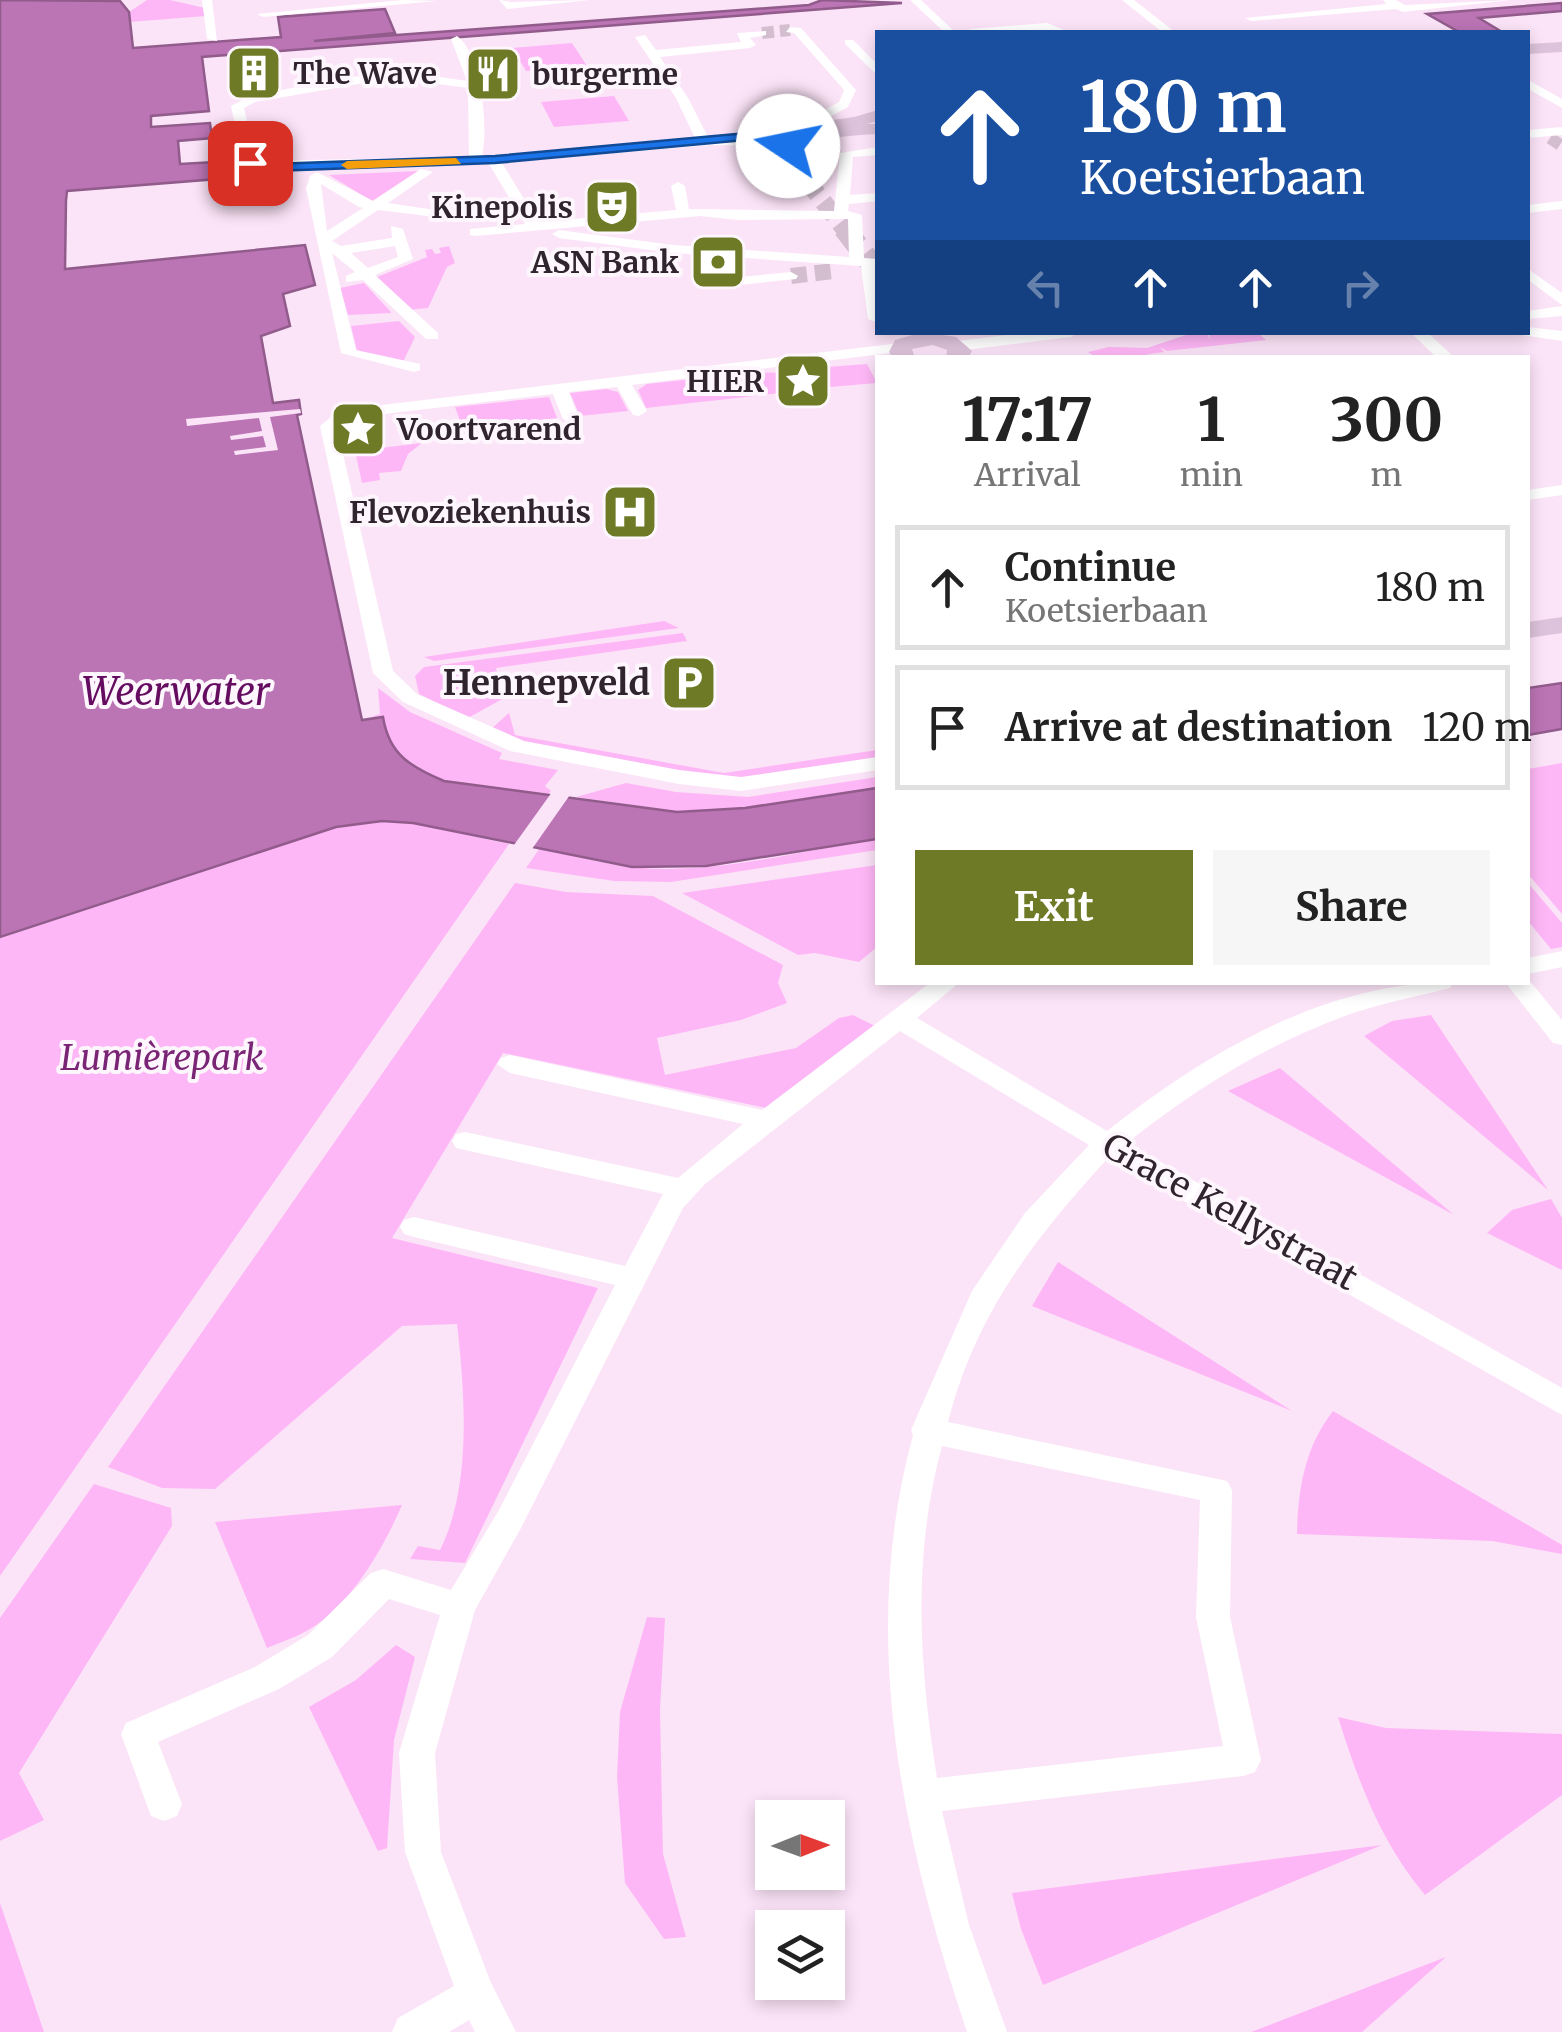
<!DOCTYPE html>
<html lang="en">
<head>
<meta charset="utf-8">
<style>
	:root { --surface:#fff; --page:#f6f6f6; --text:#222; --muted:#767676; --line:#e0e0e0; --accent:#6e7a25 }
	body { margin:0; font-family:Merriweather,serif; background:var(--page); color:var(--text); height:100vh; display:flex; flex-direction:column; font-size:38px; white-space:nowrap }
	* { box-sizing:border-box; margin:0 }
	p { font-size:32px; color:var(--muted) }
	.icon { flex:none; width:55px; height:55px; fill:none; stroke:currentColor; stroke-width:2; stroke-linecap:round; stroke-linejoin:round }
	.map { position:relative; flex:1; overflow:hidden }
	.side { position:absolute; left:875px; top:355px; width:655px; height:630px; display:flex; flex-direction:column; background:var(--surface); border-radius:0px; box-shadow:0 5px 15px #0003 }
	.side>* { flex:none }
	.guide { position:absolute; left:875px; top:30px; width:655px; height:305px; border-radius:0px; box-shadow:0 5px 15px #0003; background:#1a4fa0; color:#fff; overflow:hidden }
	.needle { width:65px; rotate:89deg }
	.buttons { position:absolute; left:755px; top:1800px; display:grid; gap:20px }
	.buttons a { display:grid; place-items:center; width:90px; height:90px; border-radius:0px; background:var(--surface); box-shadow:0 5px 15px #0003; font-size:50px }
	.pin { position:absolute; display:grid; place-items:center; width:85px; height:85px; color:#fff; margin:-42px; border-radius:20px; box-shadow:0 5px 15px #0006 }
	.me { position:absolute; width:110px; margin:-55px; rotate:281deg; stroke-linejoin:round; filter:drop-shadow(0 0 8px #0008) }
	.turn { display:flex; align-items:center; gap:35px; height:210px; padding:0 40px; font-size:45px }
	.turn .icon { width:130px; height:130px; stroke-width:2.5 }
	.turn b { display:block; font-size:70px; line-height:85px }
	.lanes { display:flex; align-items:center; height:95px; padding:0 40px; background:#0003; justify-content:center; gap:50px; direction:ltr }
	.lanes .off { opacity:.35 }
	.eta { display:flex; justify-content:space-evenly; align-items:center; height:170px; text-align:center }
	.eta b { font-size:60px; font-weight:700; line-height:70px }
	.primary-button { display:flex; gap:20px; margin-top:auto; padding:20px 40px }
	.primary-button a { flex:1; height:115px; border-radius:0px; background:var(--accent); color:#fff; font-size:40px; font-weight:700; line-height:115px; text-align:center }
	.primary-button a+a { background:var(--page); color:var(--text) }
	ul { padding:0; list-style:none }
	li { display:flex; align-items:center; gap:30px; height:125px; margin:0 20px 15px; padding:0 20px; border:5px solid var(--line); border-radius:0px }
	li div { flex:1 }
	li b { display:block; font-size:38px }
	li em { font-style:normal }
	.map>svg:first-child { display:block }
</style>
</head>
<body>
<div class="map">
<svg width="1562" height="2032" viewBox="0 0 1562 2032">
	<rect width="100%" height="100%" fill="#fce4f8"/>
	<g fill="#feb7f6">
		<polygon points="147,0 170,0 205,8 206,16 129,22 129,12"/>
		<polygon points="572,43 587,66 526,71 512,48"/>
		<polygon points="614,96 629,121 554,127 541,102"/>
		<polygon points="418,171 372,201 329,175"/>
		<polygon points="449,246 455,263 447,267 428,308 408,310 377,277 427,257 425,250 432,249 435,254 441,253 439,248"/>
		<polygon points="364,283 391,312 391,313 348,315 340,288"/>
		<polygon points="399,321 415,337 403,362 357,351 351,326"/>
		<path d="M1192,333H1206L1210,339L1209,333H1258L1266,340L1167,351L1160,347L1164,352C1142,354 1106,366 1088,352L1109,347L1147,348Z"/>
		<polygon points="867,364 877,383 830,387 821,373 827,367"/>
		<polygon points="802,372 817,389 646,408 638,390 647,384 747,373"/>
		<polygon points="606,389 618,392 628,411 580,416 570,393"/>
		<polygon points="549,397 557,418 463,429 455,407"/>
		<polygon points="422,443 408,454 401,471 379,473 380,480 362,483 355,451"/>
		<polygon points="664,621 679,628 434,661 424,657"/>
		<polygon points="683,633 687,641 496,668 504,698 468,718 419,694 415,676 424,667"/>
		<path d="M378,688L410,712L502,753L499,759L558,770L545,786L551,791L546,797C504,795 446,791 411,766C387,749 392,736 362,720L380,714Z"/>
		<polygon points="509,713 515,735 724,773 877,750 877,757 735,781 527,743 491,729"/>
		<polygon points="1562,763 1562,914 1528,874 1528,769"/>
		<polygon points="877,777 877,788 744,808 677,812 576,797 626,783 676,792 748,797"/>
		<polygon points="382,821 413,823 509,844 0,1576 0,938 336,827"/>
		<path d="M877,839V850L671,882L614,881L526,868L540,848C570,854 601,864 631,867C712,876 798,851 877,839Z"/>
		<polygon points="877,865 877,947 859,962 815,953 798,955 682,893"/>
		<path d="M515,883L566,892L653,896L783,965L778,983L787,1003L741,1020L657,1038L665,1075L796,1048L839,1018L853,1015L875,1026L766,1108L503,1053L392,1238L598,1288L465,1563L410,1559L418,1546L440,1550C472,1486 465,1394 457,1324L402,1326L215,1489L162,1488L108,1467Z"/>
		<polygon points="1528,883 1562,923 1562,947 1551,949 1528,921"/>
		<polygon points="1431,1015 1548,1190 1364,1036 1392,1021"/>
		<polygon points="1280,1068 1454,1215 1228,1091"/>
		<polygon points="1551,1199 1562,1218 1562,1270 1487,1233 1512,1210"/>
		<polygon points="1058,1262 1292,1411 1032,1306"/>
		<path d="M1333,1411L1562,1545V1554L1492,1541L1297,1534C1298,1488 1305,1447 1333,1411Z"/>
		<polygon points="94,1484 171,1508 172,1526 19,1773 44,1820 0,1841 0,1618"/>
		<path d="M402,1505C384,1547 351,1605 310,1629C297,1637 281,1642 267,1648L215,1522Z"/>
		<polygon points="647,1617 665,1618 660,1710 663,1854 686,1937 664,1939 625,1883 617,1777 620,1712"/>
		<polygon points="396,1645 415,1657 394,1740 387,1848 378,1851 309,1707 356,1680"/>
		<path d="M1338,1717L1386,1728L1562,1734V1795L1425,1895C1381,1843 1358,1781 1338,1717Z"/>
		<polygon points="1382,1845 1043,1985 1021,1929 1012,1893"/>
		<polygon points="0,1903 44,2032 0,2032"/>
		<polygon points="1446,1957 1362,2032 1251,2032"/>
	</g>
	<g fill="#bb74b4" stroke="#915c8c" stroke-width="2.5">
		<path d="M0,0L120,1L129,12L133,48L281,37L278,17L385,9L395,33L314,41L809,5L822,0L902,3L202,57L209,111L151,116V127L210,123L212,138L178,141L180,164L215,162L217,179L67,191L66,200L65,269L305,245L315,285L283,294L290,326L261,336L273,403L299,400L301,414L297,415L362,720L383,717C389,755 411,767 444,781L677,812L745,808L877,788V839L706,866L632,867L413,823L382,821L336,827L0,937Z"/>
		<polygon points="1562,3 1562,11 1479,18 1502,32 1459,32 1427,14"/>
		<polygon points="1562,683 1562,729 1528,735 1528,688"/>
	</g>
	<g fill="#fce4f8">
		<polygon points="300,409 301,413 270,417 278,450 235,455 234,451 266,447 263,436 231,440 230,436 262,431 259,418 187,426 186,419"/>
		<polygon points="552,792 572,792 532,849 514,845"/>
	</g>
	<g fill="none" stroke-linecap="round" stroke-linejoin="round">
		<g stroke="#d3bed0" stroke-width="12" stroke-dasharray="12 6" stroke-linecap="butt">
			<polyline points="762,33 790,30"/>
			<polyline points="1550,138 1562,146"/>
		</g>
		<polyline stroke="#d3bed0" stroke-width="16" stroke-dasharray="16 8" stroke-linecap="butt" points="791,276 834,271"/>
		<polyline stroke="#d3bed0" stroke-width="18" stroke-dasharray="18 9" stroke-linecap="butt" points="790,159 846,231"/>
		<polyline stroke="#d3bed0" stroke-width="22" stroke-dasharray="22 11" stroke-linecap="butt" points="844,228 878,272"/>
		<g fill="#fff" fill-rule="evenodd">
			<polygon points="202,0 212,0 217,41 207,39"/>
			<polygon points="402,0 437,1 263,17 257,14"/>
			<polygon points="499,0 511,2 590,0 507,9"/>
			<polygon points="910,0 921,0 955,32 944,32"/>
			<polygon points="1122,0 1134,0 1175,32 1162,32"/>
			<polygon points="1383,0 1396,0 1405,5 1511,0 1403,12 1396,9 1251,21 1245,18 1386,4"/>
			<polygon points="1047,23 1069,32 965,32 971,29"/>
			<polygon points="790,27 801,28 856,90 848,107 802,132 797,131 797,125 839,102 844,90 794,33 786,32"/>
			<path d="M766,31V35L750,38L756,45L750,48L660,57L688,98L708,137L753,139L759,143L758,146L710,145L502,163L538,222L676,210L671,186L678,182L685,186L689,209L834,211L840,153L878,147V155L853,157L850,195L878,193V201L849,204L848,211L862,215L864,258L878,259V323L868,319L861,266L673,253L559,238L552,234L559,230L673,245L849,257L848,219L738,220L700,216L475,236L470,235V229L525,224L489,164L258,171L243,163L231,106L252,95L393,70L467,81L451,39L457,36C481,52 489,129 482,156L695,138L676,98L635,37L645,35L656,50L741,42L737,33ZM393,78L468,88L469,157L256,161L244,108L255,102Z"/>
			<polygon points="845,40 853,40 878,65 878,76 845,44"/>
			<polygon points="1528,80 1562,99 1562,108 1528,89"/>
			<polygon points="1562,127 1562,135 1528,138 1528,130"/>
			<path d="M421,169L433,172L388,203L455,213L462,217L460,220L378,210L332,241L341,246L392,238L391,226L403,229L413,259L375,275L438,333V339H426L363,280L346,282V276L355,272L332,253L356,350L420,364V370L414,372L341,353L306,188L310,176L317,172L373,201ZM321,184L359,207L363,208L327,231ZM395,246L398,257L368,268L351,253Z"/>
			<polygon points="1562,201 1562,209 1528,213 1528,205"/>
			<polygon points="1528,269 1562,293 1562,305 1528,280"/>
			<polygon points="791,272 798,276 796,279 730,286 723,282 730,278"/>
			<polygon points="1562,306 1562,316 1528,319 1528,311"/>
			<polygon points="1528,327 1562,331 1562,341 1523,335 1521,332 1528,332"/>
			<polygon points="1029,332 1078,332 1071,337 958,351 950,346 958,341"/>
			<polygon points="1410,332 1427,332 1455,358 1437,358"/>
			<polygon points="900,343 906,345 906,351 632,385 647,411 639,416 633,415 617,387 569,392 579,419 571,424 563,419 553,394 351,418 337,428 393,671 417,694 524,741 679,770 741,777 878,757 878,770 741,791 679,784 510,751 403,702 373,673 320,426 340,410"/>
			<polygon points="1562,485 1562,495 1528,500 1528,490"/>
			<polygon points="1562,951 1562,967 1528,974 1528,958"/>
			<polygon points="1528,979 1562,1020 1562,1045 1553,1043 1505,982 1528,982"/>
			<path d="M931,982H960L917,1018L1107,1131C1204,1054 1325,982 1453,982L1450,988C1418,996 1384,1003 1353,1013C1269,1043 1196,1088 1127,1143L1562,1388V1415L1108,1158C1034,1239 976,1313 948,1422L1227,1481L1232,1490L1230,1617L1261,1760L1255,1772L1243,1776L942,1811L969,1925L1007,2032H967C902,1838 858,1637 913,1435L911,1430L972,1291L1025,1213L1089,1145L900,1031L705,1184L683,1208L521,1528L475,1610L435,1753L441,1852L491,1983L516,2032H475L469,2020L449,2032H392L398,2018L454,1986L405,1852L399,1753L440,1615L389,1599L332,1657L279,1689L158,1742L182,1804L177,1816L164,1821L151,1816L121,1734L126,1723L255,1667L308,1635L371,1573L383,1569L451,1590L499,1510L615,1285L414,1237L404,1234L400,1227L404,1220L414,1217L625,1266L663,1194L456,1148L452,1141L456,1134L465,1132L678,1178L743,1124L510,1073L497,1064L501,1058L510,1055L762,1110ZM942,1446L1200,1500L1196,1617L1223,1746L937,1778C919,1666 912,1556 942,1446Z"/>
		</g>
		<g fill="#ddc3db" fill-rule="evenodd">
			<polygon points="1562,42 1562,52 1528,54 1528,44"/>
			<path d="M878,110V121L867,124H878V134C859,135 840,136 821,140C792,145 762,163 738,137L747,132L854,117Z"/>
			<polygon points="923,332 956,337 972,351 968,358 946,358 947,350 933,345 912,349 915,358 893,358 889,352 895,340"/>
			<polygon points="1562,617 1562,633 1528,638 1528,622"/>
		</g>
	</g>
	<path fill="#1a73e8" stroke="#114b97" stroke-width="2.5" d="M747,133L760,141L794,146C782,153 757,150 745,140L495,163L272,171L243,163L250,160L272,164L495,156Z"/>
	<polygon fill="#f59e0b" points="456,158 461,164 347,169 341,165 347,161"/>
	<defs>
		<g id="building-square" transform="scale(2.875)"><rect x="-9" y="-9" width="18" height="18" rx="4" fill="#6e7a25" stroke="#fdf7fd"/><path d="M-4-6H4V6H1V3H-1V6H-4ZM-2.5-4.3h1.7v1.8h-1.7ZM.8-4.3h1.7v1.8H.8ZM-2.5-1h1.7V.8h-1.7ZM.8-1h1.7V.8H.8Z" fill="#fff"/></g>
		<g id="restaurant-square" transform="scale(2.875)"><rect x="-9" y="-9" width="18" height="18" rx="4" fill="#6e7a25" stroke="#fdf7fd"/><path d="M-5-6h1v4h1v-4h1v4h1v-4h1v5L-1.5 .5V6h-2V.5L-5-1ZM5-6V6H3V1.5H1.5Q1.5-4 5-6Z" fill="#fff"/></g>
		<g id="theatre-square" transform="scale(2.875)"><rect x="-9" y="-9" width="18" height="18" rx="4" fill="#6e7a25" stroke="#fdf7fd"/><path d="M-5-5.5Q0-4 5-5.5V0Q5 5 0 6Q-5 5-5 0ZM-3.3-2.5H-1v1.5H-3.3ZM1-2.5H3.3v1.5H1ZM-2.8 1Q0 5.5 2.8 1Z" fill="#fff"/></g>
		<g id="bank-square" transform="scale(2.875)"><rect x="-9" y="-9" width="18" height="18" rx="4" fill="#6e7a25" stroke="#fdf7fd"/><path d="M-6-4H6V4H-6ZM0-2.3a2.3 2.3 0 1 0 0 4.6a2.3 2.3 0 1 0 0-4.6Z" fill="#fff"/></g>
		<g id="sight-square" transform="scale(2.875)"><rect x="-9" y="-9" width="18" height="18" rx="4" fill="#6e7a25" stroke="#fdf7fd"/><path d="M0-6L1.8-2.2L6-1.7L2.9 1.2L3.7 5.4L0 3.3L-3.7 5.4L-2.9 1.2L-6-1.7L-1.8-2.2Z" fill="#fff"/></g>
		<g id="hospital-square" transform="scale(2.875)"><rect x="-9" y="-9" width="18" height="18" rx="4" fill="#6e7a25" stroke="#fdf7fd"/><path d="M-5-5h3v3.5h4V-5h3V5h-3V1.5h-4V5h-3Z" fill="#fff"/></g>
		<g id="parking-square" transform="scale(2.875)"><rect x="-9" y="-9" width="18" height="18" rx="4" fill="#6e7a25" stroke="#fdf7fd"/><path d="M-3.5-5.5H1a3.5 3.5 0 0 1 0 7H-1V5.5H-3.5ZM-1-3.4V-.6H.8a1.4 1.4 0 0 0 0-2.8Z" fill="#fff"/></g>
	</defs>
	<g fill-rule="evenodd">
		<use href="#building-square" x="254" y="73"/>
		<use href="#restaurant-square" x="493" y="74"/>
		<use href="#theatre-square" x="612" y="207"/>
		<use href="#bank-square" x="718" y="262"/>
		<use href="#sight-square" x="803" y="381"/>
		<use href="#sight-square" x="358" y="429"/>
		<use href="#hospital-square" x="630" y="512"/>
		<use href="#parking-square" x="689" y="683"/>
	</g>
	<g text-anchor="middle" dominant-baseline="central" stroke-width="8" stroke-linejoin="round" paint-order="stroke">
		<g font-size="30" font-weight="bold" fill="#30252e" stroke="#fdf7fd" text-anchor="end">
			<text x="293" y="73" text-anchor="start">The Wave</text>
			<text x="532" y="74" text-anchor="start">burgerme</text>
			<text x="573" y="207">Kinepolis</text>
			<text x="679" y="262">ASN Bank</text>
			<text x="764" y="381">HIER</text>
			<text x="397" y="429" text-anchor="start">Voortvarend</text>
			<text x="591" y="512">Flevoziekenhuis</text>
		</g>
		<g font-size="35" font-weight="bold" fill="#30252e" stroke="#fdf7fd" text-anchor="end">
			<text x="650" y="683">Hennepveld</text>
		</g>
		<g font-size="35" font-style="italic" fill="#7a2475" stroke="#fdf7fd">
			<text x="162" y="1058">Lumièrepark</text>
		</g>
		<g font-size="35" fill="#30252e" stroke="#fdf7fd">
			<text transform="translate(1230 1212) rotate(29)">Grace Kellystraat</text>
		</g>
		<g font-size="38" font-style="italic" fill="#650c61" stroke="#fdf7fd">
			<text x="176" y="691">Weerwater</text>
		</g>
	</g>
</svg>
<div class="buttons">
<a><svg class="needle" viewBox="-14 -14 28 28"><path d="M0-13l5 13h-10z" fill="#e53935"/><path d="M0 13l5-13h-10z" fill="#767676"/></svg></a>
<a><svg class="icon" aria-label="layers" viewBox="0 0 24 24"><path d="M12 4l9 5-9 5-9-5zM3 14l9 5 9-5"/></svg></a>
</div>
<div class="pin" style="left:250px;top:163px;background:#d93025"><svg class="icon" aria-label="arrive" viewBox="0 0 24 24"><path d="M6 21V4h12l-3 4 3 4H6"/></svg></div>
<svg class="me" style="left:788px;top:146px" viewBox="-20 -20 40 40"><circle r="19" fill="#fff"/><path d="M0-13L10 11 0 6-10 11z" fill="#1a73e8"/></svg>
<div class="guide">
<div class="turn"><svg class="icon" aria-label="ahead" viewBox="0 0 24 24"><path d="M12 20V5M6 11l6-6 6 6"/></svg><div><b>180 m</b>Koetsierbaan</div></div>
<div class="lanes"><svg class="icon off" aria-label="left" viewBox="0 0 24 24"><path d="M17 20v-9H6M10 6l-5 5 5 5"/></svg><svg class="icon" aria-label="ahead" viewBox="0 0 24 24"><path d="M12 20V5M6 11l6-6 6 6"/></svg><svg class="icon" aria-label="ahead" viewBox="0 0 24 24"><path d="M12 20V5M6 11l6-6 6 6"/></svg><svg class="icon off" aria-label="right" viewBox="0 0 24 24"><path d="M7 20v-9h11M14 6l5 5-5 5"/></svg></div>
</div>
<section class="side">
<div class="eta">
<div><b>17:17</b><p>Arrival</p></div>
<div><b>1</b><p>min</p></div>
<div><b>300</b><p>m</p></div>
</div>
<ul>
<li><svg class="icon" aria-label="ahead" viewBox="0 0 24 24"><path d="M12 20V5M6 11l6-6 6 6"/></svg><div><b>Continue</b><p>Koetsierbaan</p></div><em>180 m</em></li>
<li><svg class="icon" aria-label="arrive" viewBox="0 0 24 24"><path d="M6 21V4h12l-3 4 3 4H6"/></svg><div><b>Arrive at destination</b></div><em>120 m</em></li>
</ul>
<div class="primary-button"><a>Exit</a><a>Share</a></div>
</section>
</div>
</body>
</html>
